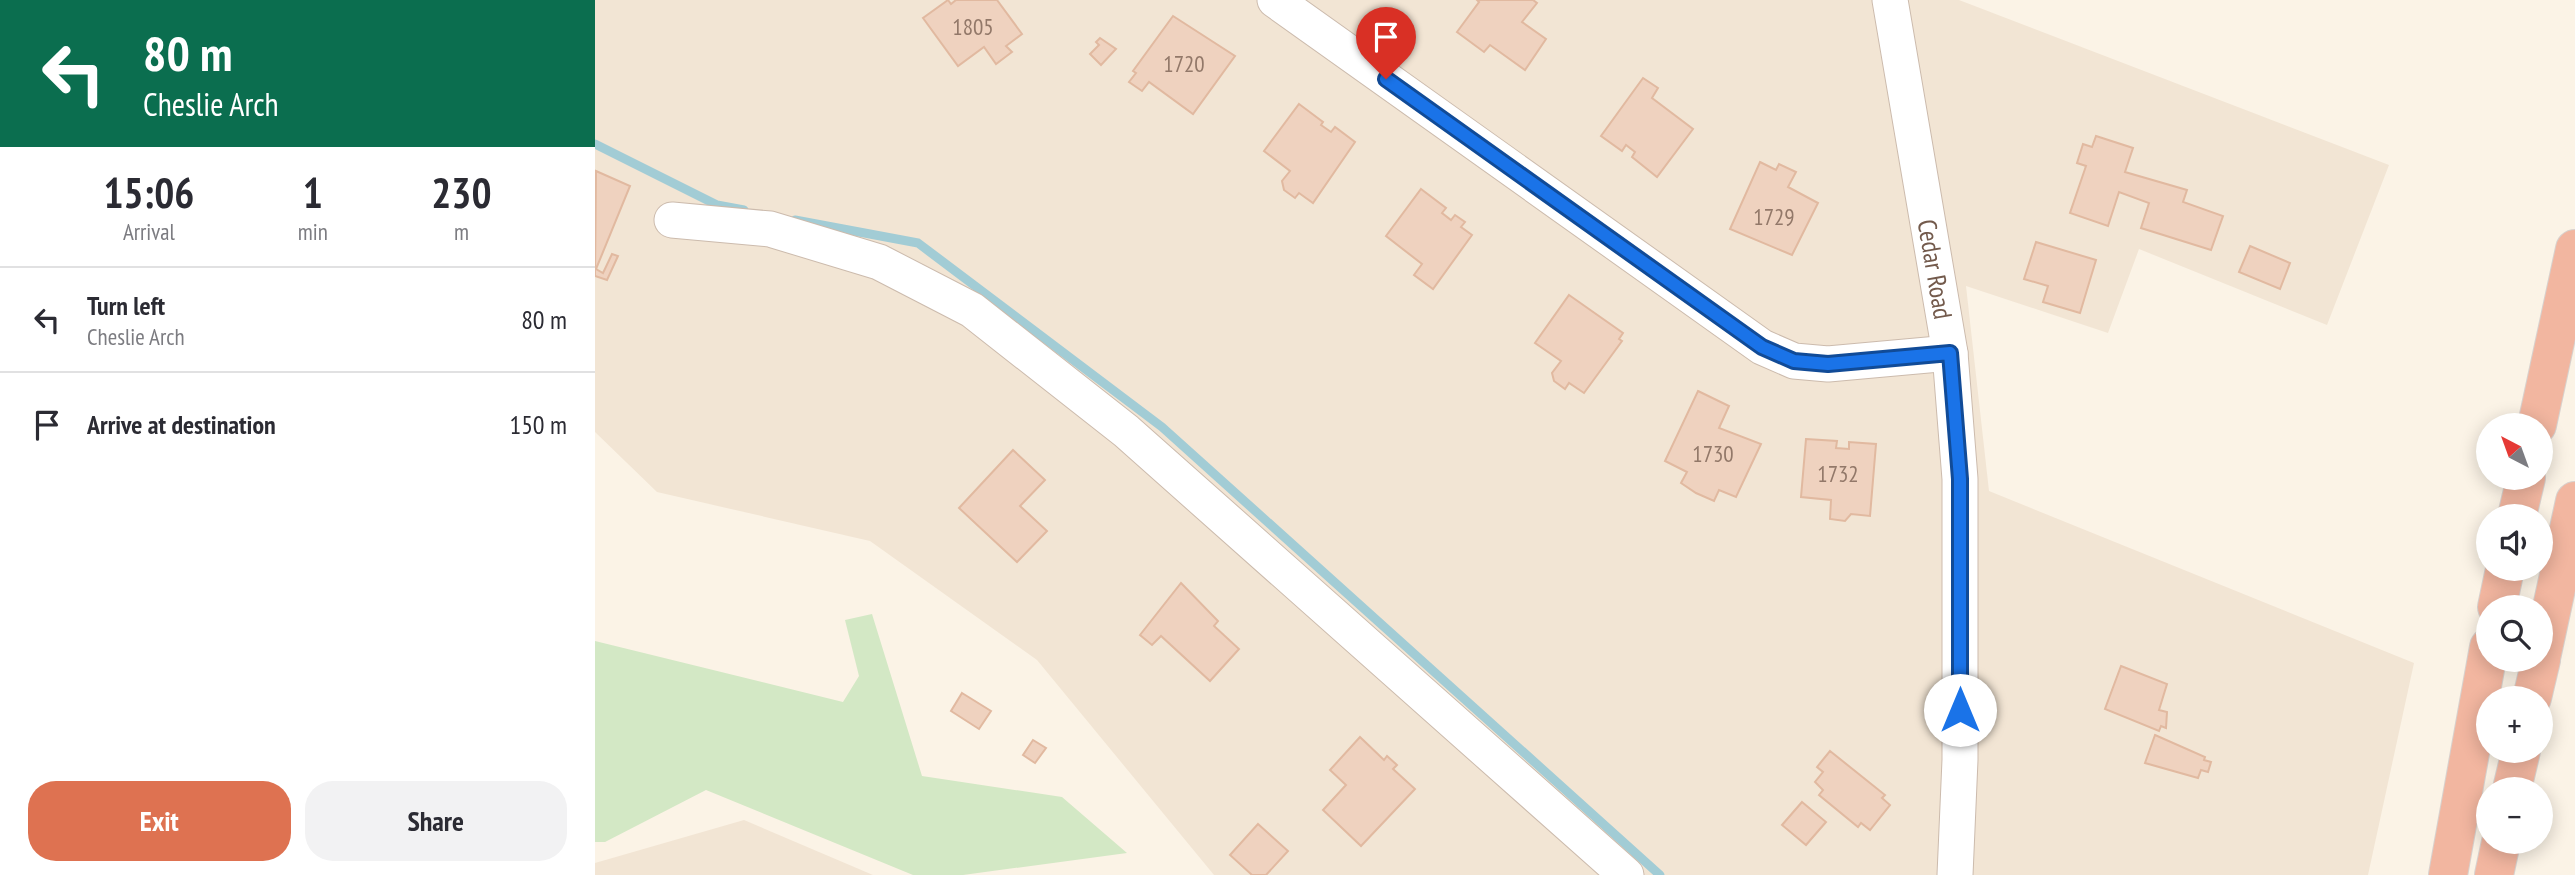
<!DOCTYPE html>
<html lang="en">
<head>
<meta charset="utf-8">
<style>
	:root { --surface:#fff; --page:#f2f2f3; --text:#2b2b33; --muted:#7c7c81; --line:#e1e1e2; --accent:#de7251 }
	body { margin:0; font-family:"PT Sans Narrow",sans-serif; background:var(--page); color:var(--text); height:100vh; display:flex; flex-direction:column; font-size:26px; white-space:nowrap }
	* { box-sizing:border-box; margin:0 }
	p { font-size:23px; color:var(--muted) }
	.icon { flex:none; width:38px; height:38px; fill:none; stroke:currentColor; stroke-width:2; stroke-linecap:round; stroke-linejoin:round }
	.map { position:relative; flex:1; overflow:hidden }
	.sheet { display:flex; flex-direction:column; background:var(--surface); width:595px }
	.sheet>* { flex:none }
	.hud { background:#0b6e4f; color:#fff; overflow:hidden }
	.needle { width:46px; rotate:319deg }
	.fabs { position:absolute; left:1881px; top:413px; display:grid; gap:14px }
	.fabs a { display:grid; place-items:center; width:77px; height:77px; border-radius:50%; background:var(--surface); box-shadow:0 4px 18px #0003; font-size:35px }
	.pin { position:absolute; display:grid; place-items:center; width:60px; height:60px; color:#fff; margin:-72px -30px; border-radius:50% 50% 50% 0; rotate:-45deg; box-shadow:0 0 7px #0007 }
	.pin .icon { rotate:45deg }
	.me { position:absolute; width:77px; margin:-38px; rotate:0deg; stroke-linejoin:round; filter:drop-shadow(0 0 5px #0008) }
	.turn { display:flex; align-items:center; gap:24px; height:147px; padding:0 28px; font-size:32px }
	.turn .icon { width:91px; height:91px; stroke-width:2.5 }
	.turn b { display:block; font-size:49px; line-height:60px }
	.eta { display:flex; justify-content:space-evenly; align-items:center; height:119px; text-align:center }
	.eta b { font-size:42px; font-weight:600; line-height:49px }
	.button { display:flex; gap:14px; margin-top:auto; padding:14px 28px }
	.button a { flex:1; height:80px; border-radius:28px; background:var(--accent); color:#fff; font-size:28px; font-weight:600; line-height:80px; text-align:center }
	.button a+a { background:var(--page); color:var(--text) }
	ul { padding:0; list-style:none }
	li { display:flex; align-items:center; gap:21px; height:105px; padding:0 28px; border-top:2px solid var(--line) }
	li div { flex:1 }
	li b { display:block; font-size:26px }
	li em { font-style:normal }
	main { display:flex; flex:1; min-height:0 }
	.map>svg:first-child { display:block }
</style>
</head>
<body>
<main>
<section class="sheet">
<div class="hud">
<div class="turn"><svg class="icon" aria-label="left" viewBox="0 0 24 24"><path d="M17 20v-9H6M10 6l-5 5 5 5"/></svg><div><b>80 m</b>Cheslie Arch</div></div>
</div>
<div class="eta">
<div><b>15:06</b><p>Arrival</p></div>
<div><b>1</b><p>min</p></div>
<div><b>230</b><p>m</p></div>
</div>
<ul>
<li><svg class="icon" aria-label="left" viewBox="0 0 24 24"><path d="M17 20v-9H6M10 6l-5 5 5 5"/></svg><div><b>Turn left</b><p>Cheslie Arch</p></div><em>80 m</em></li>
<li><svg class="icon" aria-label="arrive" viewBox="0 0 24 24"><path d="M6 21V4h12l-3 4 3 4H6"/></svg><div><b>Arrive at destination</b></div><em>150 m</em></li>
</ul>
<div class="button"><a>Exit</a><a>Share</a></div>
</section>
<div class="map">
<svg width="1980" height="875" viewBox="0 0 1980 875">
	<rect width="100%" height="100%" fill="#fbf3e6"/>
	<g fill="#f2e5d4">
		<polygon points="0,0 1364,0 1794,165 1732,325 1544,249 1513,333 1371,286 1394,491 1819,663 1773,875 619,875 442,660 275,541 62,492 0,432"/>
		<polygon points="149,820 278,875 0,875 0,863"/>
	</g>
	<polygon fill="#d3e8c5" points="277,614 327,776 467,797 532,853 368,875 318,875 111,790 10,842 0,842 0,641 248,702 264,676 250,620"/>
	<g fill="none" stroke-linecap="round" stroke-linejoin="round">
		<g stroke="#a2ccd5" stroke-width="9">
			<polyline points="0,144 122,205 149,210"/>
			<polyline points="200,220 323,243 567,427 1065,875"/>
		</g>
	</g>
	<g fill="#efd2bf" stroke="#e1b9a0" stroke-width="2">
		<polygon points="353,0 356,4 361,0 402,0 427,34 411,46 417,52 401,64 389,47 363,66 328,18"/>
		<polygon points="882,0 938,0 942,3 927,22 951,39 930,70 895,45 889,52 862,32 884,2"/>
		<polygon points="578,16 640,56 598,114 554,82 547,91 534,82 541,73 538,71"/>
		<polygon points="505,38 521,49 506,65 495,54 504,45 501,42"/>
		<polygon points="1048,78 1063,88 1057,98 1098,129 1062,177 1037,157 1040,152 1031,145 1027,151 1006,136"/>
		<polygon points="704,104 728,122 726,125 736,132 740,127 760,142 718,203 704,193 700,198 689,190 687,181 695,171 669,151"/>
		<polygon points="1501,136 1538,148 1530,172 1592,190 1588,202 1628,216 1616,250 1546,228 1554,203 1524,192 1513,226 1475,213 1491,166 1482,163 1488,144 1497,147"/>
		<polygon points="1165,162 1181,170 1184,164 1201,172 1193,187 1223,203 1197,255 1135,229"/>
		<polygon points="1,171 35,186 1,269 8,273 17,254 23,256 12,280 0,276"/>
		<polygon points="826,189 851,208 847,213 856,220 860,215 870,222 866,227 877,235 838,289 819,275 827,264 791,236"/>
		<polygon points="1441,242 1501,260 1485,313 1448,302 1453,286 1429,279"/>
		<polygon points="1655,246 1695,263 1685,289 1644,272"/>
		<polygon points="974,295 1028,333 1024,339 1027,341 989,393 974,383 970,389 959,381 957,373 966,361 940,343"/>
		<polygon points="1103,391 1134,406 1124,428 1166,444 1141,497 1124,490 1119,501 1101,493 1086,483 1092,472 1070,461"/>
		<polygon points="1211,439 1242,441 1241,448 1254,449 1254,442 1281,444 1275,516 1256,514 1250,521 1235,519 1236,500 1206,497"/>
		<polygon points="418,450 450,480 425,506 452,531 422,562 364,508"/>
		<polygon points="586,583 623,621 619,626 644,649 615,681 566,636 557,645 545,635"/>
		<polygon points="1526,666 1572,684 1564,710 1572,712 1571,728 1566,726 1564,731 1510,709"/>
		<polygon points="367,693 396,711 384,729 356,711"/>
		<polygon points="1560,735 1610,757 1609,760 1616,762 1613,772 1606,770 1603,778 1550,763"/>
		<polygon points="765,737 789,760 792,756 802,765 798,769 820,789 766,846 728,810 751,785 735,770"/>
		<polygon points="438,740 451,748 440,763 428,755"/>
		<polygon points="1235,751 1290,795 1287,798 1295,805 1275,830 1266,823 1263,827 1224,795 1228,790 1220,782 1228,772 1222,767"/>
		<polygon points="1207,802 1231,822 1211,845 1187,825"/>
		<polygon points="663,824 693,851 671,875 657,875 635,855"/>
	</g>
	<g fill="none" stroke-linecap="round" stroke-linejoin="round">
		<g stroke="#ccbbad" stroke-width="37">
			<g id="minor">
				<polyline points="680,0 1167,347 1199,361 1233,364 1355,353"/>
				<path id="s1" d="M1295,0L1355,353L1365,479V760L1360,875"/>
				<polyline points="77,220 175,229 284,262 377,310 531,431 1031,875"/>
			</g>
		</g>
		<g stroke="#d8d1cd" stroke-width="40">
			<g id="highway">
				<polyline points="1942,425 1980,249"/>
				<polyline points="1922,516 1931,478"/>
				<polyline points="1902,607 1910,569"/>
				<polyline points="1946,658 1980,501"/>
				<polyline points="1937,698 1946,660"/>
				<polyline points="1917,789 1926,751"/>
				<polyline points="1853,875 1894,647"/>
				<polyline points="1899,875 1906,842"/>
			</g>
		</g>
		<use href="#minor" stroke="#fff" stroke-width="35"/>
		<use href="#highway" stroke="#f2b6a0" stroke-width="38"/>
	</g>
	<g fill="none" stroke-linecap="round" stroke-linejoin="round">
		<g stroke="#114b97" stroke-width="18">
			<polyline id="route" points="791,79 1167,347 1199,361 1233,364 1355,353 1365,479 1365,710"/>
		</g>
		<use href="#route" stroke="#1a73e8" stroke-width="12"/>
	</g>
	<g text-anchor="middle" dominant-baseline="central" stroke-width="7" stroke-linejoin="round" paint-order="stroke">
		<g font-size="23" fill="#927869">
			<text x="378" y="26">1805</text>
			<text x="589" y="63">1720</text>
			<text x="1179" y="216">1729</text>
			<text x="1118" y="453">1730</text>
			<text x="1243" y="473">1732</text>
		</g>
		<g font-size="26" fill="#735a4c" stroke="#fef7ec">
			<text stroke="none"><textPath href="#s1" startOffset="273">Cedar Road</textPath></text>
		</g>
	</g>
</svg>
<div class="fabs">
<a><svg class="needle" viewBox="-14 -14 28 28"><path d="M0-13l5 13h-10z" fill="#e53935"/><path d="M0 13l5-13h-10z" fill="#7c7c81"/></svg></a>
<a><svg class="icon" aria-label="sound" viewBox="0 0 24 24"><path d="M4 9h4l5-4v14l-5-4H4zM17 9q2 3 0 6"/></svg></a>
<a><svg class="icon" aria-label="search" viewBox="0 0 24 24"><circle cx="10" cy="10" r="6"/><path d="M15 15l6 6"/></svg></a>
<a>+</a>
<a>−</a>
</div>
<div class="pin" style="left:791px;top:79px;background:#d93025"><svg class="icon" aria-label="arrive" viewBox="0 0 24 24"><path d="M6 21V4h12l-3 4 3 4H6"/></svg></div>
<svg class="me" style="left:1365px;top:710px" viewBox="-20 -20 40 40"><circle r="19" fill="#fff"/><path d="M0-13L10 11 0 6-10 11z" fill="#1a73e8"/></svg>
</div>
</main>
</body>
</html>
